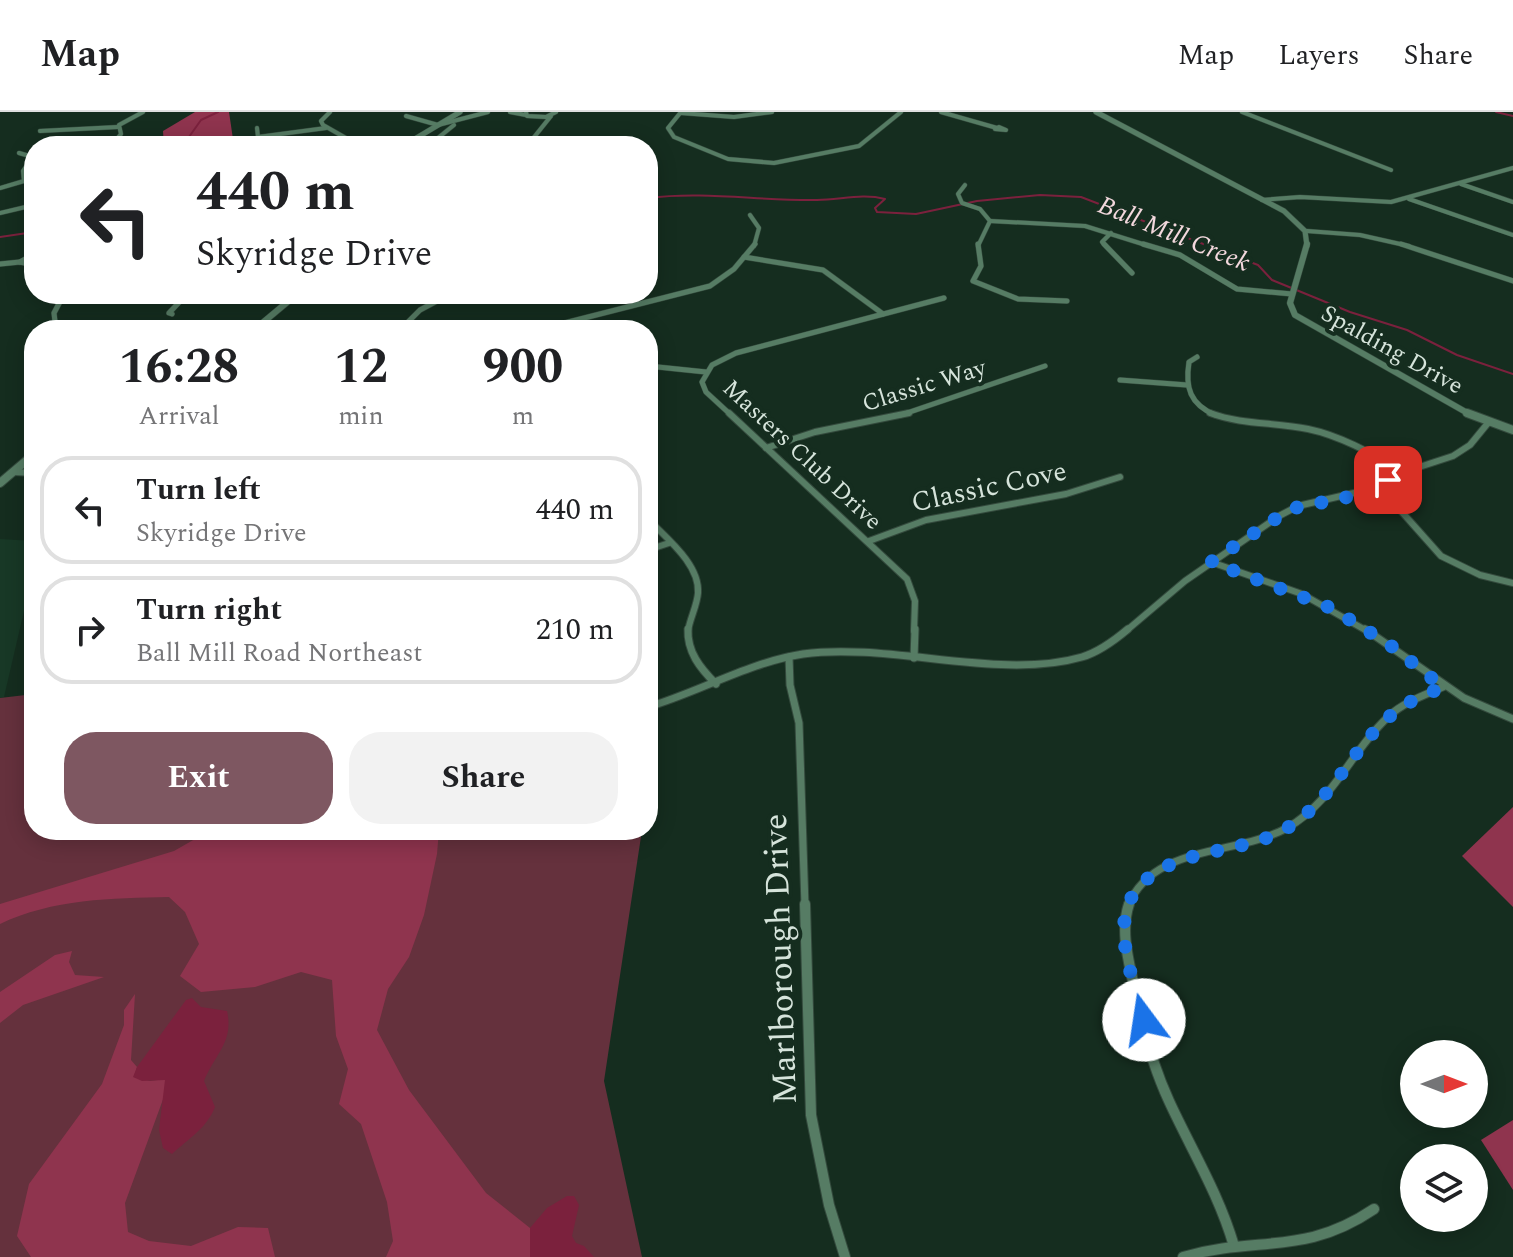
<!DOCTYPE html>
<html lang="en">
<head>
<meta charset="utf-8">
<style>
	:root { --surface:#fff; --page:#f2f2f2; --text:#202124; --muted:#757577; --line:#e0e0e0; --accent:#7e5761 }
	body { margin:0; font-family:Spectral,serif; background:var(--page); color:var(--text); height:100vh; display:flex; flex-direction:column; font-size:30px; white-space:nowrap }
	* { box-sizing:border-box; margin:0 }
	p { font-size:26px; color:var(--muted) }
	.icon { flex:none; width:44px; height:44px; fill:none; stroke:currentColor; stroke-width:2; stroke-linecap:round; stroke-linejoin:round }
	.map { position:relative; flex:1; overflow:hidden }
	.panel { position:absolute; left:24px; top:208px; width:634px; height:520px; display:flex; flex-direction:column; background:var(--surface); border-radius:32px; box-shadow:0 4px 20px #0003 }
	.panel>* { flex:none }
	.top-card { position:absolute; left:24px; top:24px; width:634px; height:168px; border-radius:32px; box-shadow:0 4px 20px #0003; background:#fff; color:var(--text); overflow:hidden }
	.needle { width:52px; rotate:90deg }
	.fabs { position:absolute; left:1400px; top:928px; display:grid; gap:16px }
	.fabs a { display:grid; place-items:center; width:88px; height:88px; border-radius:50%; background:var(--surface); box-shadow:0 4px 20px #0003; font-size:40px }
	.pin { position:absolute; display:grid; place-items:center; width:68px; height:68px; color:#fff; margin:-34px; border-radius:16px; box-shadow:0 4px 12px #0006 }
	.me { position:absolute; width:88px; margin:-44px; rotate:346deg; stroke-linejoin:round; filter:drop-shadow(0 0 6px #0008) }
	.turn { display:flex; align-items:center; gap:28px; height:168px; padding:0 40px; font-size:36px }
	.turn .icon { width:104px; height:104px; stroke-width:2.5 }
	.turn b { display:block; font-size:56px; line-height:68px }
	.eta { display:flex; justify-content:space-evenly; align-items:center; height:136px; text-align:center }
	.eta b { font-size:48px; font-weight:700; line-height:56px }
	.button { display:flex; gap:16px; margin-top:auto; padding:16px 40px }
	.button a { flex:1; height:92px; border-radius:32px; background:var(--accent); color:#fff; font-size:32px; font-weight:700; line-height:92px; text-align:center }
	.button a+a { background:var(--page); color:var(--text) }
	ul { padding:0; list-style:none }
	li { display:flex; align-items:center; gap:24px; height:108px; margin:0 16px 12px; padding:0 24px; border:4px solid var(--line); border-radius:32px }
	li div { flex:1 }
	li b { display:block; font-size:30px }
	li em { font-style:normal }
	header { display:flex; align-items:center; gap:48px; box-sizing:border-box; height:112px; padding:0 40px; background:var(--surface); border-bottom:2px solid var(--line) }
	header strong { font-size:38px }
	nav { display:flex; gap:44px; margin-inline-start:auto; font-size:28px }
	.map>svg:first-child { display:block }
</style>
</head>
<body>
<header>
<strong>Map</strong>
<nav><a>Map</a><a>Layers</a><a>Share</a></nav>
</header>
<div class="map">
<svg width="1513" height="1145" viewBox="0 0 1513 1145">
	<rect width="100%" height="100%" fill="#152d1f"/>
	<polygon fill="#183826" points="0,427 34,429 34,456 4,585 0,586"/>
	<polygon fill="#65313d" points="34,582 34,718 642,718 604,969 642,1145 0,1145 0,586"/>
	<g fill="#8f344e">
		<polygon points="195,0 229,0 234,34 164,34 163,19"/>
		<polygon points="1513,695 1513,795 1462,744"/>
		<path d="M199,718H439L437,742L424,803L409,845L388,877L377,918L409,978L486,1081L530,1116V1145H386L393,1129L387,1090L361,1012L339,992L348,957L336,924L332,868L301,860L255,875L201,880L180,864L199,832L185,800L169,785C112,786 52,787 0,812V792L174,739L195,727Z"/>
		<polygon points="72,839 69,850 75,863 104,865 23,893 0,911 0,880 55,843"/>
		<polygon points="135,882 131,948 137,955 134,965 150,969 165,967 165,982 125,1091 128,1120 149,1129 191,1134 238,1115 268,1116 275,1145 31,1145 17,1124 29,1072 102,972 124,913 124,898"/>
		<polygon points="1513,1008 1513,1078 1481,1028"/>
	</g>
	<g fill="#7b213d">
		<path d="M192,886L201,895L227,899C234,930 215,942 204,969L215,995C207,1016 188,1027 172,1042L163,1036L159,1018L165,968L142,969L133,965L137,955L186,888Z"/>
		<polygon points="567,1084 574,1084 579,1093 572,1124 576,1131 584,1134 594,1145 530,1145 530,1116 547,1096"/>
	</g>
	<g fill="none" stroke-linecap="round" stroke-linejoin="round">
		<g stroke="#7b213d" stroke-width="2">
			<polyline points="1496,0 1513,4"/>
			<polyline points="186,34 184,32 201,8 218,0"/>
			<path d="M648,86C705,79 760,89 817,88C840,88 862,81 885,87L875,96L877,100L916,102L977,89L1040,83L1081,85L1258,153L1272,168L1350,200L1407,218L1457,243L1513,262"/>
			<polyline points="0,125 34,120"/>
		</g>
		<g stroke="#344a3d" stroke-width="5">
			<g id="minor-far4">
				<polyline points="330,0 321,9 323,13 360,34"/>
				<polyline points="510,0 526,3"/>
				<polyline points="526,0 527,4 546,5 556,0"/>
				<polyline points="681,0 668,16 674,25 728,47 774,51 859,34 901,0"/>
				<polyline points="941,0 997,16"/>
				<polyline points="1242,0 1391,58"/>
				<polyline points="681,1 734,5 772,0"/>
				<polyline points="406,4 438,13 488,0"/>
				<polygon points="999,15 1006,18 995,17"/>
				<polyline points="257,16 259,34"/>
				<polyline points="40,19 118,15"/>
				<polyline points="258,25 326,16"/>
				<polyline points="433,30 454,13"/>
				<polyline points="111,34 121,22 119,13 143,0"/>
				<polyline points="527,34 551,4"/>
				<polyline points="1461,72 1513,90"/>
				<polyline points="965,73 958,82 962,91 980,97 990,109"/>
				<polyline points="0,76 24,69 23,59 33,45 19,41"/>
				<polyline points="1409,87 1513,123"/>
				<polyline points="1262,88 1300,85 1391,90 1513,56"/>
				<polyline points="0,101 34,93"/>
				<polyline points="750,103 759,116 754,134"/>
				<polyline points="990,109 1085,114 1149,134"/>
				<polyline points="1307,119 1360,123 1409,134"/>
				<polyline points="978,134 990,109"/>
				<polyline points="1106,134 1102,130 1111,121"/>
			</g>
		</g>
		<g stroke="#344a3d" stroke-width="6">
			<g id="minor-far3">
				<polyline points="978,132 981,154 973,169 1018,187 1067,189"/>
				<polyline points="1104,132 1132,161"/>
				<polyline points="1143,132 1180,143 1237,177 1292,182"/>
				<polyline points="1401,132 1513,169"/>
				<polyline points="744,145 823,158 883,202"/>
				<polyline points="20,150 34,142"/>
				<polyline points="0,152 20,150 34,153"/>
				<polyline points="172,202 169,201 187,182"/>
				<polyline points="56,218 54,201 64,182"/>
				<polyline points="400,218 420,198 450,182"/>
				<polyline points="537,218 710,174 734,157 755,132"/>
				<path d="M1197,245L1189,250C1185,276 1190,292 1215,303"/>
				<polyline points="648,254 706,260"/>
				<polyline points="1120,268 1187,273"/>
				<polyline points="731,303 706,280 702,270 712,253 736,241 944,186"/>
				<polyline points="901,303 1045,254"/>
			</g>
		</g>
		<g stroke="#344a3d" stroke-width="8">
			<g id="minor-far2">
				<polyline points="729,301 907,467 915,489 914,519"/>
				<path d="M1210,301C1242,313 1275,310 1308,317C1342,324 1374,343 1404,360"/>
				<polyline points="766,336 815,320 909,301"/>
				<polyline points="13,360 34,361"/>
				<polyline points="1367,378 1401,399 1441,444 1480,463 1513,471"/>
				<path d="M648,407C666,426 700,452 698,481C697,494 690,506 688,519"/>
				<polyline points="869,429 926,408 1066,382 1120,365"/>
				<polyline points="648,438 669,431"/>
				<polyline points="1211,450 1302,482 1367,519"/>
				<polyline points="1126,519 1185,469 1279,404 1298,394 1367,378 1404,360 1453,344 1470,333 1488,311"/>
			</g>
		</g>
		<g stroke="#344a3d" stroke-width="9">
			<g id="minor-far1">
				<path d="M688,517C687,540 700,556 716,572"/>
				<polyline points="1365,517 1464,586 1513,607"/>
				<polyline points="789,545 790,573 799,611 805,794"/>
				<polyline points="914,546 915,517"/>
				<path d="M648,595C699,580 750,550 803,542C890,530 999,569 1082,545C1099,540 1115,528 1128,517"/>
				<path d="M1128,794C1153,732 1236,744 1287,716C1333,690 1351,639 1389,604C1404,590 1425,583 1443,575"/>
			</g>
		</g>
		<g stroke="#344a3d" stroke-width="12">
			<g id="minor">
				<polyline points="805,792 811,1003 829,1093 845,1145"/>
				<path d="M1129,792C1121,816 1127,842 1132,865C1140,907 1151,950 1169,989C1191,1037 1219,1082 1234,1134"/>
				<path d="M1183,1145C1257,1123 1303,1145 1374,1097"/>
			</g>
		</g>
		<g stroke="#344a3d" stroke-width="6">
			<g id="tertiary-far2">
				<polyline points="1096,0 1284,99 1305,119 1307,134"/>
				<polyline points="403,34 460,0"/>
			</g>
		</g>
		<g stroke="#344a3d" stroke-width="7">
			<g id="tertiary-far1">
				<polyline points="1307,132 1290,191 1295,203 1471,303"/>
				<polyline points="254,218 297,182"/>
			</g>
		</g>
		<g stroke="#344a3d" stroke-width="10">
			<g id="tertiary">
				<polyline points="1467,301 1513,318"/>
				<polyline points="0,371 34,342"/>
			</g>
		</g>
		<use href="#minor-far4" stroke="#567c64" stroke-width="4"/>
		<use href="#minor-far3" stroke="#567c64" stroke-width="5"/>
		<use href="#minor-far2" stroke="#567c64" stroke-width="6"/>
		<use href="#minor-far1" stroke="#567c64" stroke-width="7"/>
		<use href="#minor" stroke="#567c64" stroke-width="10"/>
		<use href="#tertiary-far2" stroke="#567c64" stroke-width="5"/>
		<use href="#tertiary-far1" stroke="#567c64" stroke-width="6"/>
		<use href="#tertiary" stroke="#567c64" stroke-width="8"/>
	</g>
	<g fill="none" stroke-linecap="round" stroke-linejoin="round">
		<path stroke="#1a73e8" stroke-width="14" stroke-dasharray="0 25.2" d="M1144,908C1135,871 1111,818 1133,783C1164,735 1236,744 1282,719C1331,692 1349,640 1390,604C1405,590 1425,583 1443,575L1390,533L1331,496L1211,450L1290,397L1348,385L1388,368"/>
	</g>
	<g text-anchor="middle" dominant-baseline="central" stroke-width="8" stroke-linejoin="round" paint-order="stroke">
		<g font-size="24" fill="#d6e4db" stroke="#152d1f">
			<text transform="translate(1392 238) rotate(29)">Spalding Drive</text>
			<text transform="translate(924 274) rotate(-17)">Classic Way</text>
			<text transform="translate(802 343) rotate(43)">Masters Club Drive</text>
		</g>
		<g font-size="26" font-style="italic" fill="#f3d8dd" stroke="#152d1f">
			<text transform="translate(1174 122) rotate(22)">Ball Mill Creek</text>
		</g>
		<g font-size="28" fill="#d6e4db" stroke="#152d1f">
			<text transform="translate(989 375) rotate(-12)">Classic Cove</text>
		</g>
		<g font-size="34" fill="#d6e4db" stroke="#152d1f">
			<text transform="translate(781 847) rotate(-92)">Marlborough Drive</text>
		</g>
	</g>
</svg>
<div class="fabs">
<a><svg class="needle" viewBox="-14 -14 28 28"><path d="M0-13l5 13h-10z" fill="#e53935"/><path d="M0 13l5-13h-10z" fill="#757577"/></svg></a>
<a><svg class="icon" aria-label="layers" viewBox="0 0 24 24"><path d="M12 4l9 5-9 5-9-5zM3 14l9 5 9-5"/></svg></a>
</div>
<div class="pin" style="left:1388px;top:368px;background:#d93025"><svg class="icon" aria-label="arrive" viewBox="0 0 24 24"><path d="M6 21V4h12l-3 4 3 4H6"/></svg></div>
<svg class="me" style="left:1144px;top:908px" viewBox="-20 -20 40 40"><circle r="19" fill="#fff"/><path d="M0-13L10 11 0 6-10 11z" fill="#1a73e8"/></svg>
<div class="top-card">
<div class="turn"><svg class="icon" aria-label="left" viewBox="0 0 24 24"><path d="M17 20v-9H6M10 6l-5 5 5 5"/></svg><div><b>440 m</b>Skyridge Drive</div></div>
</div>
<section class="panel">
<div class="eta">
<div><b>16:28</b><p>Arrival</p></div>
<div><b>12</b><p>min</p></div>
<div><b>900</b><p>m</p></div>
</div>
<ul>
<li><svg class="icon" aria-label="left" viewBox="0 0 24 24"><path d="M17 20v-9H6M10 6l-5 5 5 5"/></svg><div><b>Turn left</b><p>Skyridge Drive</p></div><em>440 m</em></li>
<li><svg class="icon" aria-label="right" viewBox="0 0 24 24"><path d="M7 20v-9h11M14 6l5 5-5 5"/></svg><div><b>Turn right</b><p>Ball Mill Road Northeast</p></div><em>210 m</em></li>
</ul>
<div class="button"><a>Exit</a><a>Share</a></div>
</section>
</div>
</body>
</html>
